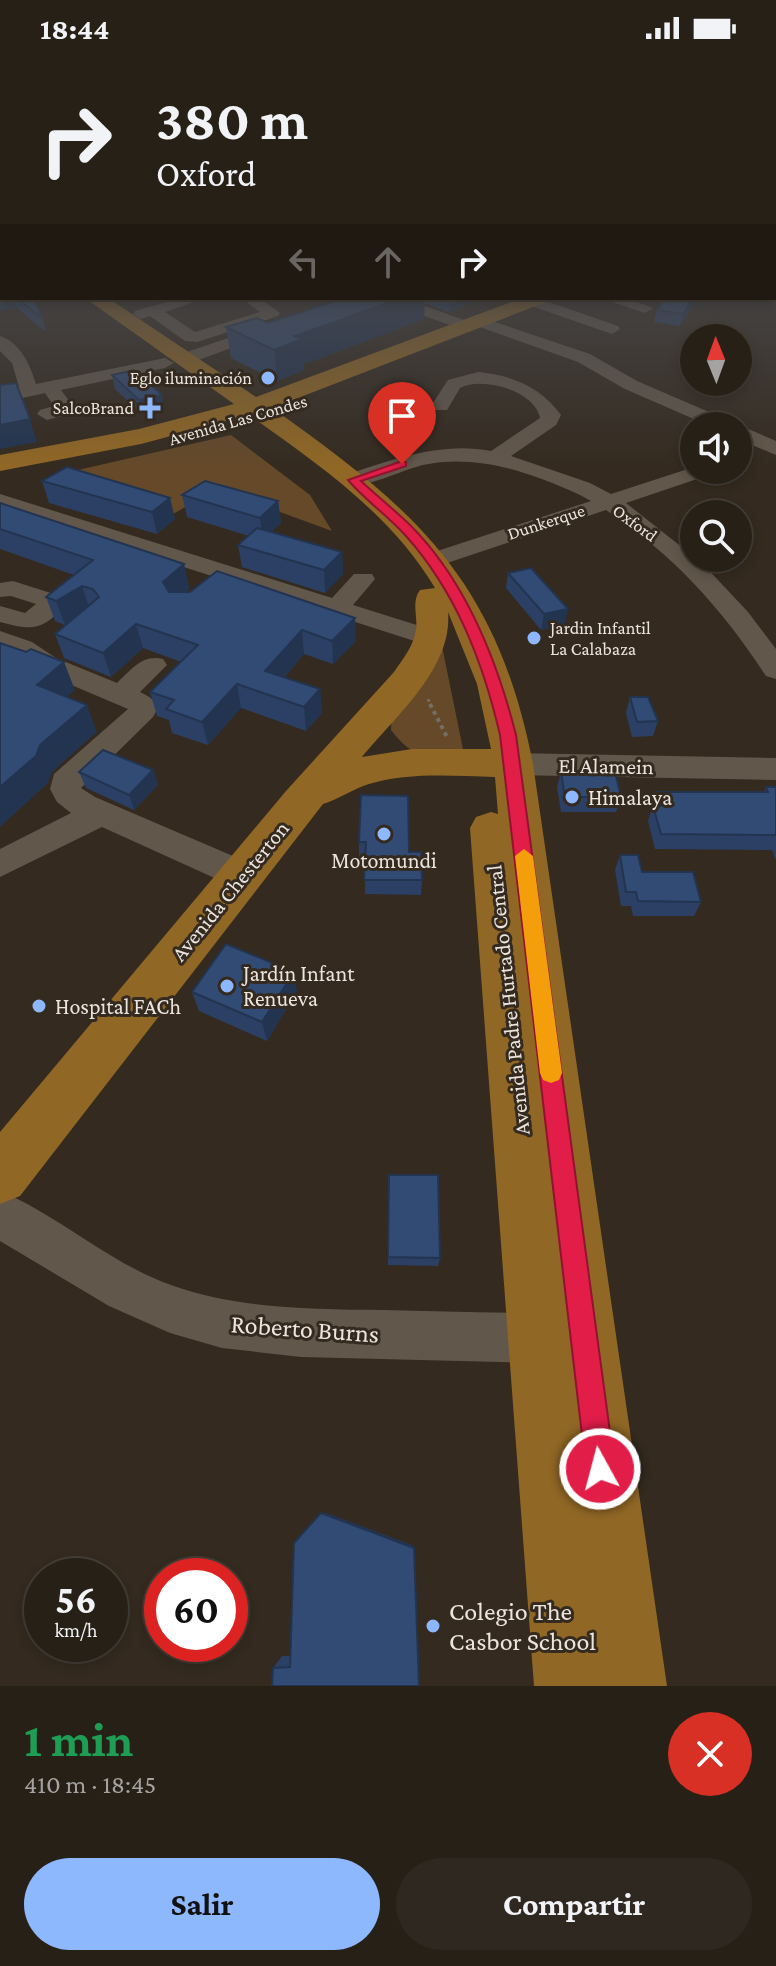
<!DOCTYPE html>
<html lang="es">
<head>
<meta charset="utf-8">
<style>
	:root { --surface:#272017; --page:#2f2820; --text:#f1f3f6; --muted:#a4a3a1; --line:#433e36; --accent:#8eb8fd }
	body { margin:0; font-family:"Crimson Pro",serif; background:var(--page); color:var(--text); height:100vh; display:flex; flex-direction:column; font-size:30px; white-space:nowrap }
	* { box-sizing:border-box; margin:0 }
	p { font-size:26px; color:var(--muted) }
	.icon { flex:none; width:44px; height:44px; fill:none; stroke:currentColor; stroke-width:2; stroke-linecap:round; stroke-linejoin:round }
	.map { position:relative; height:1630px; overflow:hidden }
	.details { display:flex; flex-direction:column; background:var(--surface); flex:1 }
	.details>* { flex:none }
	.guide { position:absolute; left:0px; top:0px; width:776px; height:244px; box-shadow:0 4px 12px #0003,0 0 0 2px var(--line); background:#272017; color:var(--text); overflow:hidden }
	.needle { width:52px; rotate:359deg }
	.tools { position:absolute; left:680px; top:268px; display:grid; gap:16px }
	.tools a { display:grid; place-items:center; width:72px; height:72px; border-radius:50%; background:var(--surface); box-shadow:0 4px 12px #0003,0 0 0 2px var(--line); font-size:40px }
	.speed { position:absolute; left:24px; top:1502px; display:flex; gap:16px; font-size:40px; font-weight:700; text-align:center }
	.speed>* { display:grid; place-content:center; width:104px; height:104px; border-radius:50%; background:var(--surface); box-shadow:0 4px 12px #0003,0 0 0 2px var(--line); line-height:1 }
	.speed small { font-size:20px; font-weight:400 }
	.speed .limit { border:12px solid #d22; background:#fff; color:#111 }
	.pin { position:absolute; display:grid; place-items:center; width:68px; height:68px; color:#fff; margin:-82px -34px; border-radius:50% 50% 50% 0; rotate:-45deg; box-shadow:0 0 8px #0007 }
	.pin .icon { rotate:45deg }
	.me { position:absolute; width:88px; margin:-44px; rotate:353deg; stroke-linejoin:round; filter:drop-shadow(0 0 6px #0008) }
	.turn { display:flex; align-items:center; gap:28px; height:168px; padding:0 24px; font-size:36px }
	.turn .icon { width:104px; height:104px; stroke-width:2.5 }
	.turn b { display:block; font-size:56px; line-height:68px }
	.lanes { display:flex; align-items:center; height:76px; padding:0 24px; background:#0003; justify-content:center; gap:40px; direction:ltr }
	.lanes .off { opacity:.35 }
	.round { display:grid; place-items:center; flex:none; width:84px; height:84px; border-radius:42px; background:var(--page) }
	.overview { display:flex; align-items:center; justify-content:space-between; height:136px; padding:0 24px }
	h1 { font-size:48px; font-weight:700; line-height:60px; color:#1e9e55 }
	.action { display:flex; gap:16px; margin-top:auto; padding:16px 24px }
	.action a { flex:1; height:92px; border-radius:48px; background:var(--accent); color:#111; font-size:32px; font-weight:700; line-height:92px; text-align:center }
	.action a+a { background:var(--page); color:var(--text) }
	.status { display:flex; justify-content:space-between; align-items:center; height:56px; padding:0 40px; background:var(--surface); direction:ltr }
	.status svg { height:22px; fill:currentColor }
	.map>svg:first-child { display:block }
</style>
</head>
<body>
<div class="status"><b>18:44</b><svg viewBox="0 0 49 12"><path d="M0 12V9h3v3zM5 12V6h3v6zM10 12V3h3v9zM15 12V0h3v12zM26 1h20v11H26zM47 4h2v5h-2z"/></svg></div>
<div class="map">
<svg width="776" height="1630" viewBox="0 0 776 1630">
	<rect width="100%" height="100%" fill="#342a1f"/>
	<g fill="#654929">
		<polygon points="231,379 310,439 332,475 217,433 173,458 56,419"/>
		<path d="M442,590L464,698C427,700 416,706 391,674L392,647Z"/>
	</g>
	<g fill="none" stroke-linecap="round" stroke-linejoin="round">
		<polyline stroke="#766e64" stroke-width="3" stroke-dasharray="3 3" stroke-linecap="butt" points="428,643 431,650"/>
		<polyline stroke="#766e64" stroke-width="4" stroke-dasharray="4 4" stroke-linecap="butt" points="430,648 447,681"/>
		<g fill="#62574b" fill-rule="evenodd">
			<rect x="774" y="210" width="2" height="9"/>
			<polygon points="181,242 206,242 165,256 195,276 260,256 241,242 259,242 280,257 278,260 197,286 185,285 150,260 141,263 133,258 135,255"/>
			<polygon points="345,242 368,242 190,307 184,308 175,303 178,299"/>
			<polygon points="525,242 537,242 618,270 620,273 612,278 606,276 526,248"/>
			<polygon points="600,242 626,242 653,252 645,257"/>
			<polygon points="414,246 472,267 474,263 486,263 590,298 637,325 776,385 776,399 738,383 738,370 710,370 625,333 578,306 477,270 469,276 408,254 406,251"/>
			<path d="M0,280C21,287 30,309 36,328L165,302L174,307L165,312L61,334L75,353L73,357L47,364L37,358L40,354L54,350L45,337L0,347V335L19,331L12,307L0,295Z"/>
			<path d="M478,316C511,319 541,331 561,359L556,369L511,400L590,427L611,438L694,411V414H715L712,418L626,447L702,507L748,556L776,593V623L766,620C723,554 673,498 606,454L441,509H425L421,504L425,499L591,445L580,439C531,417 478,397 423,409C402,414 365,433 345,429L342,424L345,419C392,404 441,385 491,395L540,362C535,335 483,320 460,332L447,354H433L431,350L448,324Z"/>
			<polygon points="0,438 332,542 354,518 372,518 375,523 353,549 439,576 443,582 439,588 430,590 0,452"/>
			<path d="M13,525L57,539L64,549C44,576 29,574 0,566V550L25,557L36,548L11,540L0,541V527Z"/>
			<path d="M0,575L32,586L56,602L117,627C131,614 142,598 163,603L167,609L140,636C150,641 155,643 157,654L153,661L81,732L95,741L254,809L259,819L254,829L242,832L230,829L102,771L0,821V793L71,757L57,746L50,733L54,718L128,653L36,614L0,592Z"/>
			<polygon points="513,697 776,702 776,724 513,719 502,716 498,708 502,700"/>
			<path d="M0,1135C60,1160 109,1207 171,1229C238,1253 311,1253 382,1254C434,1255 487,1257 540,1257L557,1265L565,1282L557,1299L540,1307L301,1301L222,1292L170,1277L109,1250L0,1185Z"/>
		</g>
		<path fill="#916725" fill-rule="evenodd" d="M85,242H108L256,341L522,242H549L546,246L272,352C418,455 497,525 533,708L667,1630H534L470,772L476,761L491,756L498,758L495,721C453,720 409,716 369,728C353,733 339,743 323,748L20,1140L0,1148V1076L286,735L394,616C403,603 414,589 416,574C418,560 411,546 420,534L435,532C391,458 318,408 249,359L141,388L0,415V399L139,373L234,348ZM448,556L477,628L491,693H412L362,701C395,661 453,612 448,556Z"/>
	</g>
	<g fill="#2b4064">
		<polygon points="0,186 2,242 33,242 42,262 46,276 17,252 0,255"/>
		<polygon points="345,242 483,242 449,256 424,247 424,263 304,308 304,314 277,325 231,302 226,271 268,267"/>
		<polygon points="698,242 680,270 654,266 657,254"/>
		<polygon points="112,319 162,339 164,353 142,358 115,333"/>
		<polygon points="42,425 175,463 157,478 49,447"/>
		<polygon points="182,439 278,445 281,467 271,476 342,496 343,518 325,537 242,511 238,489 249,480 187,461"/>
		<polygon points="0,447 184,508 189,532 185,536 356,585 333,608 304,598 284,622 320,633 322,657 306,675 241,652 208,689 172,677 169,664 157,660 150,636 181,606 143,592 111,621 64,602 55,578 69,566 65,569 55,565 46,541 74,519 0,493"/>
		<polygon points="508,517 565,568 541,574 506,532"/>
		<polygon points="630,641 658,665 653,680 632,681 626,657"/>
		<polygon points="153,714 158,729 134,754 86,732 79,716"/>
		<polygon points="561,716 621,741 616,756 561,756 557,731"/>
		<polygon points="766,731 776,731 776,804 772,794 655,793 648,765 657,736 764,736"/>
		<polygon points="361,739 409,796 422,824 421,839 365,838 365,801 359,801 359,786"/>
		<polygon points="620,799 642,816 701,846 694,860 633,860 631,850 621,850 615,814"/>
		<polygon points="297,935 267,985 199,955 192,936"/>
		<polygon points="389,1119 440,1202 438,1210 388,1209"/>
		<polygon points="321,1457 326,1457 412,1489 414,1492 419,1630 273,1612 282,1600 290,1600"/>
	</g>
	<g fill="#233451">
		<polygon points="2,240 2,242 13,242 17,252 0,255 0,241"/>
		<polygon points="401,242 425,242 424,263 304,308 304,314 277,325 274,294 295,280"/>
		<polygon points="450,242 483,242 449,256"/>
		<polygon points="693,242 698,242 680,270 683,258"/>
		<polygon points="162,339 164,353 142,358 139,344"/>
		<polygon points="30,363 37,386 0,393 0,369"/>
		<polygon points="170,442 175,463 157,478 152,456"/>
		<polygon points="278,445 281,467 263,484 260,462"/>
		<polygon points="342,496 343,518 325,537 324,514"/>
		<polygon points="184,508 189,532 169,550 163,526"/>
		<polygon points="82,530 90,554 65,569 56,545"/>
		<polygon points="568,553 565,568 541,574 544,558"/>
		<polygon points="355,562 356,585 333,608 332,585"/>
		<polygon points="136,568 143,592 111,621 103,597"/>
		<polygon points="302,574 304,598 269,639 265,615"/>
		<polygon points="64,606 75,634 48,656 37,629"/>
		<polygon points="237,628 241,652 208,689 202,666"/>
		<polygon points="320,633 322,657 306,675 304,651"/>
		<polygon points="87,649 97,676 52,716 48,727 0,771 0,731 40,689"/>
		<polygon points="153,714 158,729 134,754 129,739"/>
		<polygon points="294,916 297,935 267,985 262,966"/>
		<polygon points="321,1457 326,1457 412,1489 414,1492"/>
	</g>
	<g fill="#324b74" stroke="#233451" stroke-width="2">
		<polygon points="0,186 2,186 2,240 0,241"/>
		<polygon points="17,242 33,242 42,262"/>
		<polygon points="345,242 401,242 295,280 302,283 274,294 226,271 257,262 268,267"/>
		<polygon points="665,242 693,242 683,258 657,254"/>
		<polygon points="134,314 162,339 139,344 112,319"/>
		<polygon points="16,327 30,363 0,369 0,329"/>
		<polygon points="67,411 170,442 152,456 42,425"/>
		<polygon points="205,425 278,445 260,462 182,439"/>
		<polygon points="0,447 184,508 163,526 169,536 190,536 217,515 355,562 332,585 302,574 265,615 320,633 304,651 237,628 202,666 166,653 174,644 150,636 198,589 136,568 103,597 55,578 99,541 93,533 82,530 56,545 46,541 93,504 0,473"/>
		<polygon points="257,472 342,496 324,514 238,489"/>
		<polygon points="531,512 568,553 544,558 508,517"/>
		<polygon points="0,587 26,596 31,593 64,606 37,629 87,649 40,689 36,700 0,731"/>
		<polygon points="630,641 648,641 658,665 637,666"/>
		<polygon points="103,694 153,714 129,739 79,716"/>
		<polygon points="561,716 615,716 621,741 565,741"/>
		<polygon points="766,731 776,731 776,779 661,778 653,750 660,750 657,736 768,736"/>
		<polygon points="361,739 408,740 409,796 421,796 422,824 364,824 366,786 359,786"/>
		<polygon points="620,799 638,799 642,816 693,816 701,846 638,845 636,836 626,836"/>
		<polygon points="226,888 294,916 262,966 192,936"/>
		<polygon points="389,1119 438,1119 440,1202 388,1201"/>
		<polygon points="321,1457 414,1492 419,1630 272,1630 273,1612 290,1611 294,1487"/>
	</g>
	<linearGradient id="sky" x2="0" y2="1"><stop stop-color="#1d1711"/><stop offset="0.45" stop-color="#4a4a4d"/><stop offset="1" stop-color="#4a4a4d" stop-opacity="0"/></linearGradient>
	<rect width="776" height="414" fill="url(#sky)"/>
	<path fill="#e11d48" stroke="#92132f" stroke-width="2" d="M402,405L406,406V410L361,425C378,441 396,455 412,471C467,527 497,604 516,679L615,1413L611,1423L600,1427L590,1423L586,1413L500,679C483,606 456,536 406,480C388,460 365,444 348,424Z"/>
	<polygon fill="#f59e0b" points="524,793 533,800 562,1017 559,1024 551,1027 543,1024 540,1017 515,800"/>
	<g fill="#8eb8fd" stroke="#342a1f" stroke-width="3">
		<circle cx="268" cy="322" r="8"/>
		<path d="M146 340h8v8h8v8h-8v8h-8v-8h-8v-8h8z"/>
		<circle cx="534" cy="582" r="8"/>
		<circle cx="572" cy="741" r="8"/>
		<circle cx="384" cy="778" r="8"/>
		<circle cx="227" cy="930" r="8"/>
		<circle cx="39" cy="950" r="8"/>
		<circle cx="433" cy="1570" r="8"/>
	</g>
	<g text-anchor="middle" dominant-baseline="central" stroke-width="6" stroke-linejoin="round" paint-order="stroke">
		<g font-size="18" fill="#ece5de" stroke="#342a1f" text-anchor="end">
			<text x="252" y="322">Eglo iluminación</text>
			<text x="134" y="352">SalcoBrand</text>
			<text x="550" y="572" text-anchor="start">Jardin Infantil<tspan x="550" dy="21">La Calabaza</tspan></text>
		</g>
		<g font-size="18" fill="#ece5de" stroke="#342a1f">
			<text transform="translate(238 364) rotate(-16)">Avenida Las Condes</text>
			<text transform="translate(546 466) rotate(-18)">Dunkerque</text>
			<text transform="translate(635 467) rotate(36)">Oxford</text>
		</g>
		<g font-size="22" fill="#ece5de" stroke="#342a1f">
			<text transform="translate(606 710) rotate(1)">El Alamein</text>
			<text transform="translate(230 835) rotate(-51)">Avenida Chesterton</text>
			<text transform="translate(508 944) rotate(-96)">Avenida Padre Hurtado Central</text>
		</g>
		<g font-size="22" fill="#ece5de" stroke="#342a1f" text-anchor="start">
			<text x="588" y="741">Himalaya</text>
			<text x="384" y="804" text-anchor="middle">Motomundi</text>
			<text x="243" y="917">Jardín Infant<tspan x="243" dy="25">Renueva</tspan></text>
			<text x="55" y="950">Hospital FACh</text>
		</g>
		<g font-size="26" fill="#ece5de" stroke="#342a1f">
			<text transform="translate(305 1273) rotate(4)">Roberto Burns</text>
		</g>
		<g font-size="26" fill="#ece5de" stroke="#342a1f" text-anchor="start">
			<text x="449" y="1555">Colegio The<tspan x="449" dy="30">Casbor School</tspan></text>
		</g>
	</g>
</svg>
<div class="tools">
<a><svg class="needle" viewBox="-14 -14 28 28"><path d="M0-13l5 13h-10z" fill="#e53935"/><path d="M0 13l5-13h-10z" fill="#a4a3a1"/></svg></a>
<a><svg class="icon" aria-label="sound" viewBox="0 0 24 24"><path d="M4 9h4l5-4v14l-5-4H4zM17 9q2 3 0 6"/></svg></a>
<a><svg class="icon" aria-label="search" viewBox="0 0 24 24"><circle cx="10" cy="10" r="6"/><path d="M15 15l6 6"/></svg></a>
</div>
<div class="speed"><div>56<small>km/h</small></div><div class="limit">60</div></div>
<div class="pin" style="left:402px;top:408px;background:#d93025"><svg class="icon" aria-label="arrive" viewBox="0 0 24 24"><path d="M6 21V4h12l-3 4 3 4H6"/></svg></div>
<svg class="me" style="left:600px;top:1413px" viewBox="-20 -20 40 40"><circle r="17" fill="#e11d48" stroke="#fff" stroke-width="3"/><path d="M0-11L8 9 0 5-8 9z" fill="#fff"/></svg>
<div class="guide">
<div class="turn"><svg class="icon" aria-label="right" viewBox="0 0 24 24"><path d="M7 20v-9h11M14 6l5 5-5 5"/></svg><div><b>380 m</b>Oxford</div></div>
<div class="lanes"><svg class="icon off" aria-label="left" viewBox="0 0 24 24"><path d="M17 20v-9H6M10 6l-5 5 5 5"/></svg><svg class="icon off" aria-label="ahead" viewBox="0 0 24 24"><path d="M12 20V5M6 11l6-6 6 6"/></svg><svg class="icon" aria-label="right" viewBox="0 0 24 24"><path d="M7 20v-9h11M14 6l5 5-5 5"/></svg></div>
</div>
</div>
<section class="details">
<div class="overview"><div><h1>1 min</h1><p>410 m · 18:45</p></div><a class="round" style="background:#d93025;color:#fff"><svg class="icon" aria-label="close" viewBox="0 0 24 24"><path d="M6 6l12 12M18 6L6 18"/></svg></a></div>
<div class="action"><a>Salir</a><a>Compartir</a></div>
</section>
</body>
</html>
